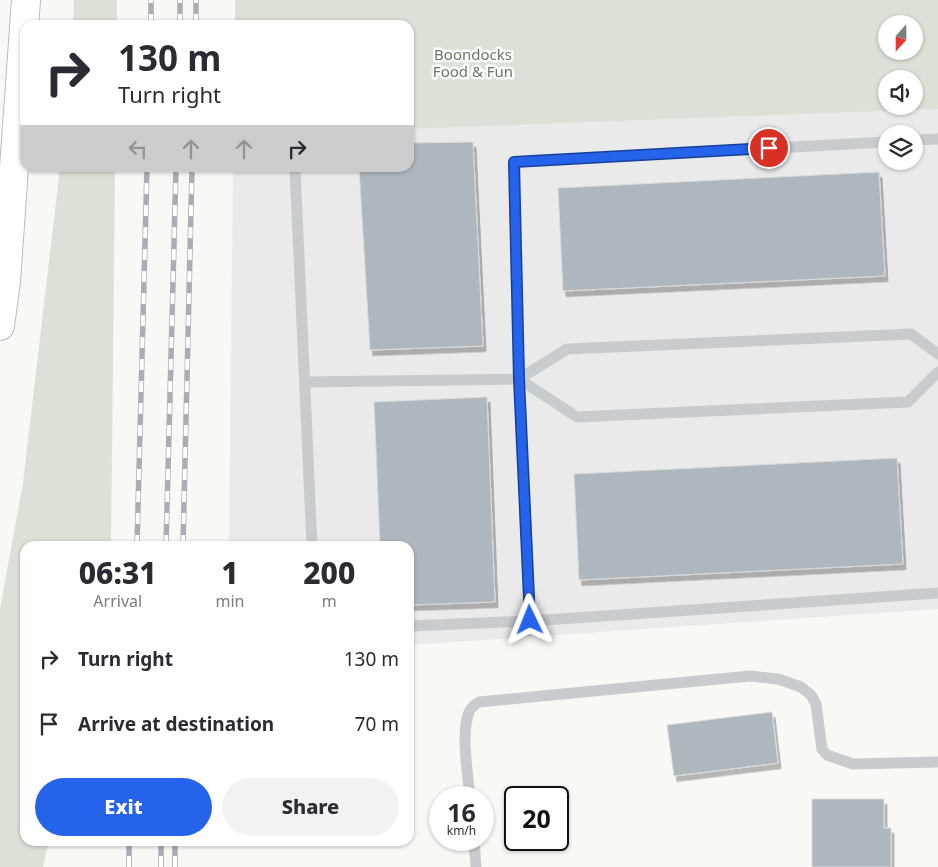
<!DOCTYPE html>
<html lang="en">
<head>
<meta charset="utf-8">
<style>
	:root { --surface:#fff; --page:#f2f2f3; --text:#2b2b33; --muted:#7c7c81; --accent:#2563eb }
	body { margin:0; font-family:"Noto Sans",sans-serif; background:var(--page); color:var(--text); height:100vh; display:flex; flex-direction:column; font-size:19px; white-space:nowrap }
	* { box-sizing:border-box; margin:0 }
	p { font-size:16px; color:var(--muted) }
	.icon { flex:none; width:28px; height:28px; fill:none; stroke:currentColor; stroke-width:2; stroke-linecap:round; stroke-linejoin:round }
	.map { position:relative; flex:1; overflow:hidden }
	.details { position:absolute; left:20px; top:541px; width:394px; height:305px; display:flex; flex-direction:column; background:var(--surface); border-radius:15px; box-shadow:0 1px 4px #0004 }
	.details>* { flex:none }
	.guide { position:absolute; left:20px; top:20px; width:394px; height:152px; border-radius:15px; box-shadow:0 1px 4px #0004; background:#fff; color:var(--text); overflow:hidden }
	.needle { width:32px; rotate:201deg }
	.fabs { position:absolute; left:878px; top:15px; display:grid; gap:10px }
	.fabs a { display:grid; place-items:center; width:45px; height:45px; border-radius:50%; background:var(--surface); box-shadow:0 1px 4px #0004; font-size:25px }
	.speed { position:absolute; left:429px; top:786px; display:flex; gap:10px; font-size:25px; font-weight:700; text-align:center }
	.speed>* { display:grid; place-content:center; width:65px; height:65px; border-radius:50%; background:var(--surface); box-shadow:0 1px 4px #0004; line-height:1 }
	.speed small { font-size:12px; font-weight:400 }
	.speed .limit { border:2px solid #111; border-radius:8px; background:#fff; color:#111 }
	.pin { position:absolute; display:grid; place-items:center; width:42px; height:42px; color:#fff; margin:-21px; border:2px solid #fff; border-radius:50%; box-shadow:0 1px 5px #0007 }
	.me { position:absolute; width:55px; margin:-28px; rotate:358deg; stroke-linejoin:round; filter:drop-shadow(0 0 4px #0008) }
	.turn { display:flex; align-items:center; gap:18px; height:105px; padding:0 15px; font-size:22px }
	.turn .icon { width:65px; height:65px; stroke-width:2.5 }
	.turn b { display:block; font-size:35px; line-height:42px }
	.lanes { display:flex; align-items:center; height:48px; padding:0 15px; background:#0003; justify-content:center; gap:25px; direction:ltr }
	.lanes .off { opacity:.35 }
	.eta { display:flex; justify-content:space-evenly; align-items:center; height:85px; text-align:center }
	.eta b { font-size:30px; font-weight:800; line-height:35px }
	.cta { display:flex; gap:10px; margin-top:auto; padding:10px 15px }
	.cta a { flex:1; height:58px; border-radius:30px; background:var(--accent); color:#fff; font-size:20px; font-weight:800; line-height:58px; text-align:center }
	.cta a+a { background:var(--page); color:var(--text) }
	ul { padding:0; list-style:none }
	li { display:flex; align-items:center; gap:15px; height:65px; padding:0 15px }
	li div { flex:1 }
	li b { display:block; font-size:19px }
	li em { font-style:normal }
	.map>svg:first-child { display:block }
</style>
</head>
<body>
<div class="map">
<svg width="938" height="867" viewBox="0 0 938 867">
	<defs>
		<filter id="shadow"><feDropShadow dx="3" dy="5.5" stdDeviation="0" flood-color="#0004"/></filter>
	</defs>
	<rect width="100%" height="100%" fill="#f8f8f5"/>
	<path fill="#e9eae9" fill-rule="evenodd" d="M938,109V609L409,645V546H229L233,168H409V129ZM886,134H914V161H886Z"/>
	<g fill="#dae1d6" fill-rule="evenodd">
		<polygon points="74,0 117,0 117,25 73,25"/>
		<path d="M235,0H938V109L409,129V25H235ZM886,24H914V51H886ZM886,79H914V106H886Z"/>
		<polygon points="60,168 115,168 111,546 25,546 25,841 49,841 43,867 0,867 0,609 23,483"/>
	</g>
	<g fill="#aeb7bd" stroke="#dadad8" filter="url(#shadow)">
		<polygon points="473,142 483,346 370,350 359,168 409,168 409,143"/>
		<polygon points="879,172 885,276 563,291 558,188"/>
		<polygon points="487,397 495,602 409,605 409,546 380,546 374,402"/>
		<polygon points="897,458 903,564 579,580 574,474"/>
		<polygon points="772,712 778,763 674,776 667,725"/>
		<polygon points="812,799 884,799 884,828 891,828 891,867 812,867"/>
	</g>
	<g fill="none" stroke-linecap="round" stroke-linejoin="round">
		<g stroke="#babec1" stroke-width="30">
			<polyline id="motorway" points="0,326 6,281 26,0"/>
		</g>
		<g stroke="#c8cccf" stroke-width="11">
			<polyline points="914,140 938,139"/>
			<polyline points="295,168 312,546"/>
			<polyline points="519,379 577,417 908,402 938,372"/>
			<polyline points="305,382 519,379 567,349 911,334 938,354"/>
			<polyline points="530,621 519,379 514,162 886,142"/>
			<polyline points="409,626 530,621 938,593"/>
			<path d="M470,798C468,775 460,729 470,710C472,707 476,704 479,702L750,676L778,679L801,687L811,695L816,704L822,749L827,755L853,764L938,762"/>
			<polyline points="474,840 476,867"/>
		</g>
		<use href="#motorway" stroke="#fff" stroke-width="28"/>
		<g stroke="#a8aeb4" stroke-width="5.5">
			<g id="rail">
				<polyline points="151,25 151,0"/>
				<polyline points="180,25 180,0"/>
				<polyline points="196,25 196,0"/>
				<polyline points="137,546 147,168"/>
				<polyline points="166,546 176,168"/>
				<polyline points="183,546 192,168"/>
				<polyline points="129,867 129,841"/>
				<polyline points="161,867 161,841"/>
				<polyline points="175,867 175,841"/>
			</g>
		</g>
		<use href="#rail" stroke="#fff" stroke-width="4" stroke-dasharray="11" stroke-linecap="butt"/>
	</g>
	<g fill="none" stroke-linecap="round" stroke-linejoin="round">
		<g stroke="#184099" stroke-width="12">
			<polyline id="route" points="530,620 519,379 514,162 769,148"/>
		</g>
		<use href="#route" stroke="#2563eb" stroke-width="9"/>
	</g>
	<g text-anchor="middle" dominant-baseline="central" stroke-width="5" stroke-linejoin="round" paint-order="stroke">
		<g font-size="15" fill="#667a61" stroke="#fff">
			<text x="473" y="54">Boondocks<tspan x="473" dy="17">Food &amp; Fun</tspan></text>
		</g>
	</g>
</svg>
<div class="fabs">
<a><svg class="needle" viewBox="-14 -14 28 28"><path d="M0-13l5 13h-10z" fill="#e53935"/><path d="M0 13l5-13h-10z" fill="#7c7c81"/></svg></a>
<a><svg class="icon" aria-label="sound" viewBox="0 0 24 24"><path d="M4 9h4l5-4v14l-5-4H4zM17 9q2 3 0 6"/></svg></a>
<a><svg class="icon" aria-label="layers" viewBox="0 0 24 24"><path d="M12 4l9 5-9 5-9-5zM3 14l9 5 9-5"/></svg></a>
</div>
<div class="speed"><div>16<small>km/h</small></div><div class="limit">20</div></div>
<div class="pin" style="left:769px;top:148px;background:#d93025"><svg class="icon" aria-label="arrive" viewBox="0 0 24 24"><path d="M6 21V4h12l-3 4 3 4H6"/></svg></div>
<svg class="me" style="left:530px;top:620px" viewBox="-20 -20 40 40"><path d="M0-17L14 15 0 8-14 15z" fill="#2563eb" stroke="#fff" stroke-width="4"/></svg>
<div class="guide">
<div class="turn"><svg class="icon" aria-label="right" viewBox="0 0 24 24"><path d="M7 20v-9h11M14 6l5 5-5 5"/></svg><div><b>130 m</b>Turn right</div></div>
<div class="lanes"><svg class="icon off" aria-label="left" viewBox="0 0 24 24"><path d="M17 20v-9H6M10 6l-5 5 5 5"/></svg><svg class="icon off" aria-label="ahead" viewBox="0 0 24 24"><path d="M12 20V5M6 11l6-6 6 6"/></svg><svg class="icon off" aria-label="ahead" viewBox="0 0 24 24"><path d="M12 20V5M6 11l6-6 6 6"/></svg><svg class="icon" aria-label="right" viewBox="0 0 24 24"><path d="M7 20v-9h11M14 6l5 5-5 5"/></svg></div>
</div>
<section class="details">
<div class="eta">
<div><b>06:31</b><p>Arrival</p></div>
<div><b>1</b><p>min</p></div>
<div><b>200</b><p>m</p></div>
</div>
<ul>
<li><svg class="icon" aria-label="right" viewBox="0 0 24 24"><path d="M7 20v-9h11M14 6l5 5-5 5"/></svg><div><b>Turn right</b></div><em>130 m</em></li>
<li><svg class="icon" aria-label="arrive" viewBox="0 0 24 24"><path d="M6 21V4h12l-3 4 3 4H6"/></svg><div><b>Arrive at destination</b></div><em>70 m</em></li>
</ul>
<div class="cta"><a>Exit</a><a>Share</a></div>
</section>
</div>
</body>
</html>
